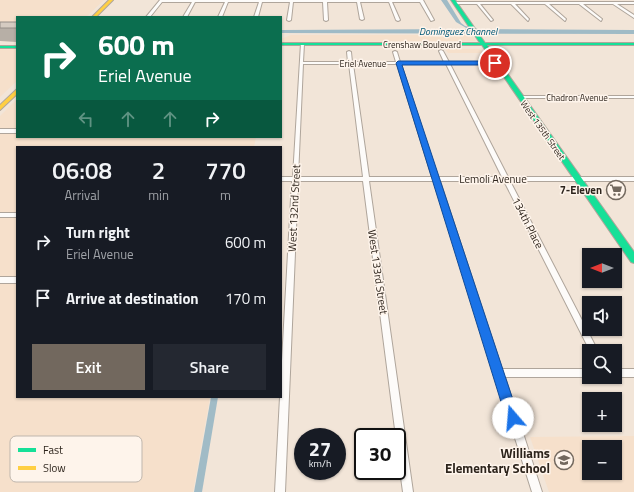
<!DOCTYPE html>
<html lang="en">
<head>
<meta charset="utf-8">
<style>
	:root { --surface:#171b24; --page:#242831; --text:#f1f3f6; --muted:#9ea1a6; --accent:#72685e }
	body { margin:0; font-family:"Titillium Web",sans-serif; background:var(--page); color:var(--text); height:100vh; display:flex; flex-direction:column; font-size:15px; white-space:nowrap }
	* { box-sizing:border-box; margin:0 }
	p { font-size:13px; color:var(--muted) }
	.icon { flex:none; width:22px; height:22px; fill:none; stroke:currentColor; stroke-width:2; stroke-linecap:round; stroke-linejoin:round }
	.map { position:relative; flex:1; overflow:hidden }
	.drawer { position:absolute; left:16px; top:146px; width:266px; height:252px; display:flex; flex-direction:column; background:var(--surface); border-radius:0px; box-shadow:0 1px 3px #0004 }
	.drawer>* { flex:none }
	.top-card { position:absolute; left:16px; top:16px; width:266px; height:122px; border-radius:0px; box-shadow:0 1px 3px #0004; background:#0b6e4f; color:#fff; overflow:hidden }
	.needle { width:26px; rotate:270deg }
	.tools { position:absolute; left:582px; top:248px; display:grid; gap:8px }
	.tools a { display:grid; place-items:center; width:40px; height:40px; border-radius:0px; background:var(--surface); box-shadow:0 1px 3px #0004; font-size:20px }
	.speed { position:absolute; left:294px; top:428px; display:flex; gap:8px; font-size:20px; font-weight:700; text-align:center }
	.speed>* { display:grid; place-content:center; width:52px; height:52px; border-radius:50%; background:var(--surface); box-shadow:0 1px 3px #0004; line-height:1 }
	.speed small { font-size:10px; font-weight:400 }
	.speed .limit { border:2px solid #111; border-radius:6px; background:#fff; color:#111 }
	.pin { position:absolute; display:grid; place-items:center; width:34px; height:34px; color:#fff; margin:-17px; border:2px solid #fff; border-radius:50%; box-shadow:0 1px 4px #0007 }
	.me { position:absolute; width:44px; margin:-22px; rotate:342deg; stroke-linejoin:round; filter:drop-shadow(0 0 3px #0008) }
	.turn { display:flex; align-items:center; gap:14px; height:84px; padding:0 16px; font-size:18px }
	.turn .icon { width:52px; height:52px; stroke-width:2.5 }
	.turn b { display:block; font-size:28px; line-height:34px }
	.lanes { display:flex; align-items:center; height:38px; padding:0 16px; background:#0003; justify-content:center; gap:20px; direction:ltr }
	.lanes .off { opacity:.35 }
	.eta { display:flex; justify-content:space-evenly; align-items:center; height:68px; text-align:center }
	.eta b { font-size:24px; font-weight:600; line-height:28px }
	.cta { display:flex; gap:8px; margin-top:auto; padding:8px 16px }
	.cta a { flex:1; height:46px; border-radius:0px; background:var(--accent); color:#fff; font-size:16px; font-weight:600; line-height:46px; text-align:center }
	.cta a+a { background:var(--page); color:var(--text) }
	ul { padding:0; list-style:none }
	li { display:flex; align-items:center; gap:12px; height:56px; padding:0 16px }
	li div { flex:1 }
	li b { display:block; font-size:15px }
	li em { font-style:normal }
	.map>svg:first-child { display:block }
</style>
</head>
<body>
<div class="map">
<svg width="634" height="492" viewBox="0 0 634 492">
	<rect width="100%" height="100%" fill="#f2e5d8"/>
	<g fill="#f6e0cb" fill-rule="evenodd">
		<polygon points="0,0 104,0 86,17 17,17 17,28 0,28"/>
		<polygon points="291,35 472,35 476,41 281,42 281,39"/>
		<polygon points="0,49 17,49 17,81 0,97"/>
		<polygon points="445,49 478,49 481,50 484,53 448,53"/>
		<polygon points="17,99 17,137 256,137 254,147 17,147 17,397 210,397 193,492 0,492 0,116"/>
		<path d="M634,436V492H549L530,437ZM589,447H615V473H589Z"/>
	</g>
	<g fill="#a0bbc6">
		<polygon points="441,0 447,0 461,23 465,26 478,29 634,30 634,34 281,33 281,30 468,29 456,22"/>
		<polygon points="211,397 218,397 202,492 194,492"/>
	</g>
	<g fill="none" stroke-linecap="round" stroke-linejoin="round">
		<g stroke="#afa59b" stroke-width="2">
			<g id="street">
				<polygon points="160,0 423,0 434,20 431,21 420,2 392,2 400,20 398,21 396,20 389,2 360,2 364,19 362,20 360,19 357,2 327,2 328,20 326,21 324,20 323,2 293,2 291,20 289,21 287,20 290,2 262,2 258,17 254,17 259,2 228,2 222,17 218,17 225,2 195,2 187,17 183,17 192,2 162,2 150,17 146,17"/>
				<polygon points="456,2 634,2 634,4 617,4 634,15 634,18 613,4 583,4 602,19 601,21 579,4 549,4 566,19 565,21 545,4 515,4 529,19 528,21 511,4 480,4 493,20 491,21 477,4 455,4"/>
				<path d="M301,43L304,44L303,62H348L347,52L349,51L351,52L352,62H396L393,52L395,51L397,52L400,62H444L439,51L441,50L443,51L449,62H498V64H450L508,177H634V181H510L598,351H590L504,181H440L502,369H589V377H590H505L542,492H532L434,181H369L413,492H403L397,448V437H396L363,181H298L285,492H275L280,397H281V379L292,181H281V177H293ZM303,64H349L363,177H298ZM353,64H397L432,177H369ZM401,64H446L502,177H438Z"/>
				<rect x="519" y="96" width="115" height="2"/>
				<rect x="0" y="129" width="17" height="4"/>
				<rect x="0" y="213" width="17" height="4"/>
				<rect x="0" y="277" width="17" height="6"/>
				<polygon points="615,369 634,369 634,377 614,377 615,377"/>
			</g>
		</g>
		<g stroke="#afa59b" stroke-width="2">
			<g id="fast">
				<polygon points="451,0 455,0 485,43 634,43 634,45 487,45 634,252 634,263 631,262 482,45 281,45 281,43 480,43"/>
				<rect x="0" y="46" width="17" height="2"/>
			</g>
		</g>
		<g stroke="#afa59b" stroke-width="2">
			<g id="slow">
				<polygon points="109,0 113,0 96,17 92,17"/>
				<polygon points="17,89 17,94 0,110 0,105"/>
			</g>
		</g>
		<use href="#street" fill="#fdfbf9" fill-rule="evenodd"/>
		<use href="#fast" fill="#16e098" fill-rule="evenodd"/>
		<use href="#slow" fill="#ffcf43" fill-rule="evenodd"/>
	</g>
	<polygon fill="#b7afa6" points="0,22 17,22 17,42 0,41"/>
	<rect fill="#d5cbc1" stroke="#958e87" x="0" y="22" width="17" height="6"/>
	<polygon fill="#1a73e8" stroke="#114b97" points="398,61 495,61 498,63 495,65 402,65 519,418 517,422 513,424 508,422 506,418 396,63"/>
	<defs>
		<g id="supermarket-ring" transform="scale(1)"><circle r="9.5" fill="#fef4eb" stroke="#72685e" stroke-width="1.5"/><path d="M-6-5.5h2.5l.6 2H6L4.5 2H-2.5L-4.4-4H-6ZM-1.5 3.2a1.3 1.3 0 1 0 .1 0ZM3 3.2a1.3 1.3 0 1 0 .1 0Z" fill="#72685e"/></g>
		<g id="school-ring" transform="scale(1)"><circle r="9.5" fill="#fef4eb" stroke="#72685e" stroke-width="1.5"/><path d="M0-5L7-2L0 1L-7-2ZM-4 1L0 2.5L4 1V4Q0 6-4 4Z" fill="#72685e"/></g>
	</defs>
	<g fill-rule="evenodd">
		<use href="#supermarket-ring" x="616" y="190"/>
		<use href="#school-ring" x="564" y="460"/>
	</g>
	<g text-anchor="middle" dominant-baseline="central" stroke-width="3" stroke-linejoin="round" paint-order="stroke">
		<g font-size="9" fill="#2d241c" stroke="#fef4eb">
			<text x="422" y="44">Crenshaw Boulevard</text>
			<text x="363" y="63">Eriel Avenue</text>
			<text x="577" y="97">Chadron Avenue</text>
			<text transform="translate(543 130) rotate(55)">West 135th Street</text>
		</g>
		<g font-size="10" font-style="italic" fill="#005776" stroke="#fef4eb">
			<text x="458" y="31">Dominguez Channel</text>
		</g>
		<g font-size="11" fill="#2d241c" stroke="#fef4eb">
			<text x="493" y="179">Lemoli Avenue</text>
			<text transform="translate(294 208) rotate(-87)">West 132nd Street</text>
			<text transform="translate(528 223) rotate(63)">134th Place</text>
			<text transform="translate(378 272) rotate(82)">West 133rd Street</text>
		</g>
		<g font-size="11" font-weight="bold" fill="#2d241c" stroke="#fef4eb" text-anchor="end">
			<text x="602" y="190">7-Eleven</text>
		</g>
		<g font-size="13" font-weight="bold" fill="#2d241c" stroke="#fef4eb" text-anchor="end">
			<text x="550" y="453">Williams<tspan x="550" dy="15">Elementary School</tspan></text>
		</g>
	</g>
	<rect x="10" y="436" width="132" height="46" rx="6" fill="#fef4eb" stroke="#bfb6ad" stroke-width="1"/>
	<rect x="18" y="448" width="18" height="4" fill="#16e098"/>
	<rect x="18" y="466" width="18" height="4" fill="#ffcf43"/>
	<g font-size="11" fill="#2d241c">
		<text x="43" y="454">Fast</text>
		<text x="43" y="472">Slow</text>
	</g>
</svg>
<div class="tools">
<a><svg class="needle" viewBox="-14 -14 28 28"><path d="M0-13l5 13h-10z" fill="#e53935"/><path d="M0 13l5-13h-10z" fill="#9ea1a6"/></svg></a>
<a><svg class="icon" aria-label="sound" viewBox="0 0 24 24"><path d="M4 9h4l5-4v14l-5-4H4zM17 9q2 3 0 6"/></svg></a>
<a><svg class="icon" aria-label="search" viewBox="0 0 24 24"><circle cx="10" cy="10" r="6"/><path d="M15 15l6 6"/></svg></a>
<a>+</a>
<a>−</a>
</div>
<div class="speed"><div>27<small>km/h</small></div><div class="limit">30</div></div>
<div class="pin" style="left:495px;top:63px;background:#d93025"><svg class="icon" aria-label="arrive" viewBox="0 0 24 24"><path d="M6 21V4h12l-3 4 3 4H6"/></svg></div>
<svg class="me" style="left:513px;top:418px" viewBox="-20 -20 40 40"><circle r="19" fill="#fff"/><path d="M0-13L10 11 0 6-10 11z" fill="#1a73e8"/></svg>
<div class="top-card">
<div class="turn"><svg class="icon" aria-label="right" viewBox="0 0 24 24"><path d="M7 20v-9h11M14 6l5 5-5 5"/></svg><div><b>600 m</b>Eriel Avenue</div></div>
<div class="lanes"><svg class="icon off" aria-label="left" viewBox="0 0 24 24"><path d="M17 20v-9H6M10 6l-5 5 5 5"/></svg><svg class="icon off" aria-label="ahead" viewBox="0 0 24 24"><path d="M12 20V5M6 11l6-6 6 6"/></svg><svg class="icon off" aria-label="ahead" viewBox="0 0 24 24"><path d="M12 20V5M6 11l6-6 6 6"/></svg><svg class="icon" aria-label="right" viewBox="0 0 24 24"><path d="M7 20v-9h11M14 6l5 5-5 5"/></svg></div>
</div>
<section class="drawer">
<div class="eta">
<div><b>06:08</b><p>Arrival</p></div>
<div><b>2</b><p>min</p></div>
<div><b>770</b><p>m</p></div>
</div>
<ul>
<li><svg class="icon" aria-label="right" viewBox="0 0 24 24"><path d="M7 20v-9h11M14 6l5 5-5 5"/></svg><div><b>Turn right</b><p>Eriel Avenue</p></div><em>600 m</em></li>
<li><svg class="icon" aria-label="arrive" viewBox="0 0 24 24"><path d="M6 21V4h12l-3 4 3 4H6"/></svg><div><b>Arrive at destination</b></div><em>170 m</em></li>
</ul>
<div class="cta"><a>Exit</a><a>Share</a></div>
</section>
</div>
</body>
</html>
